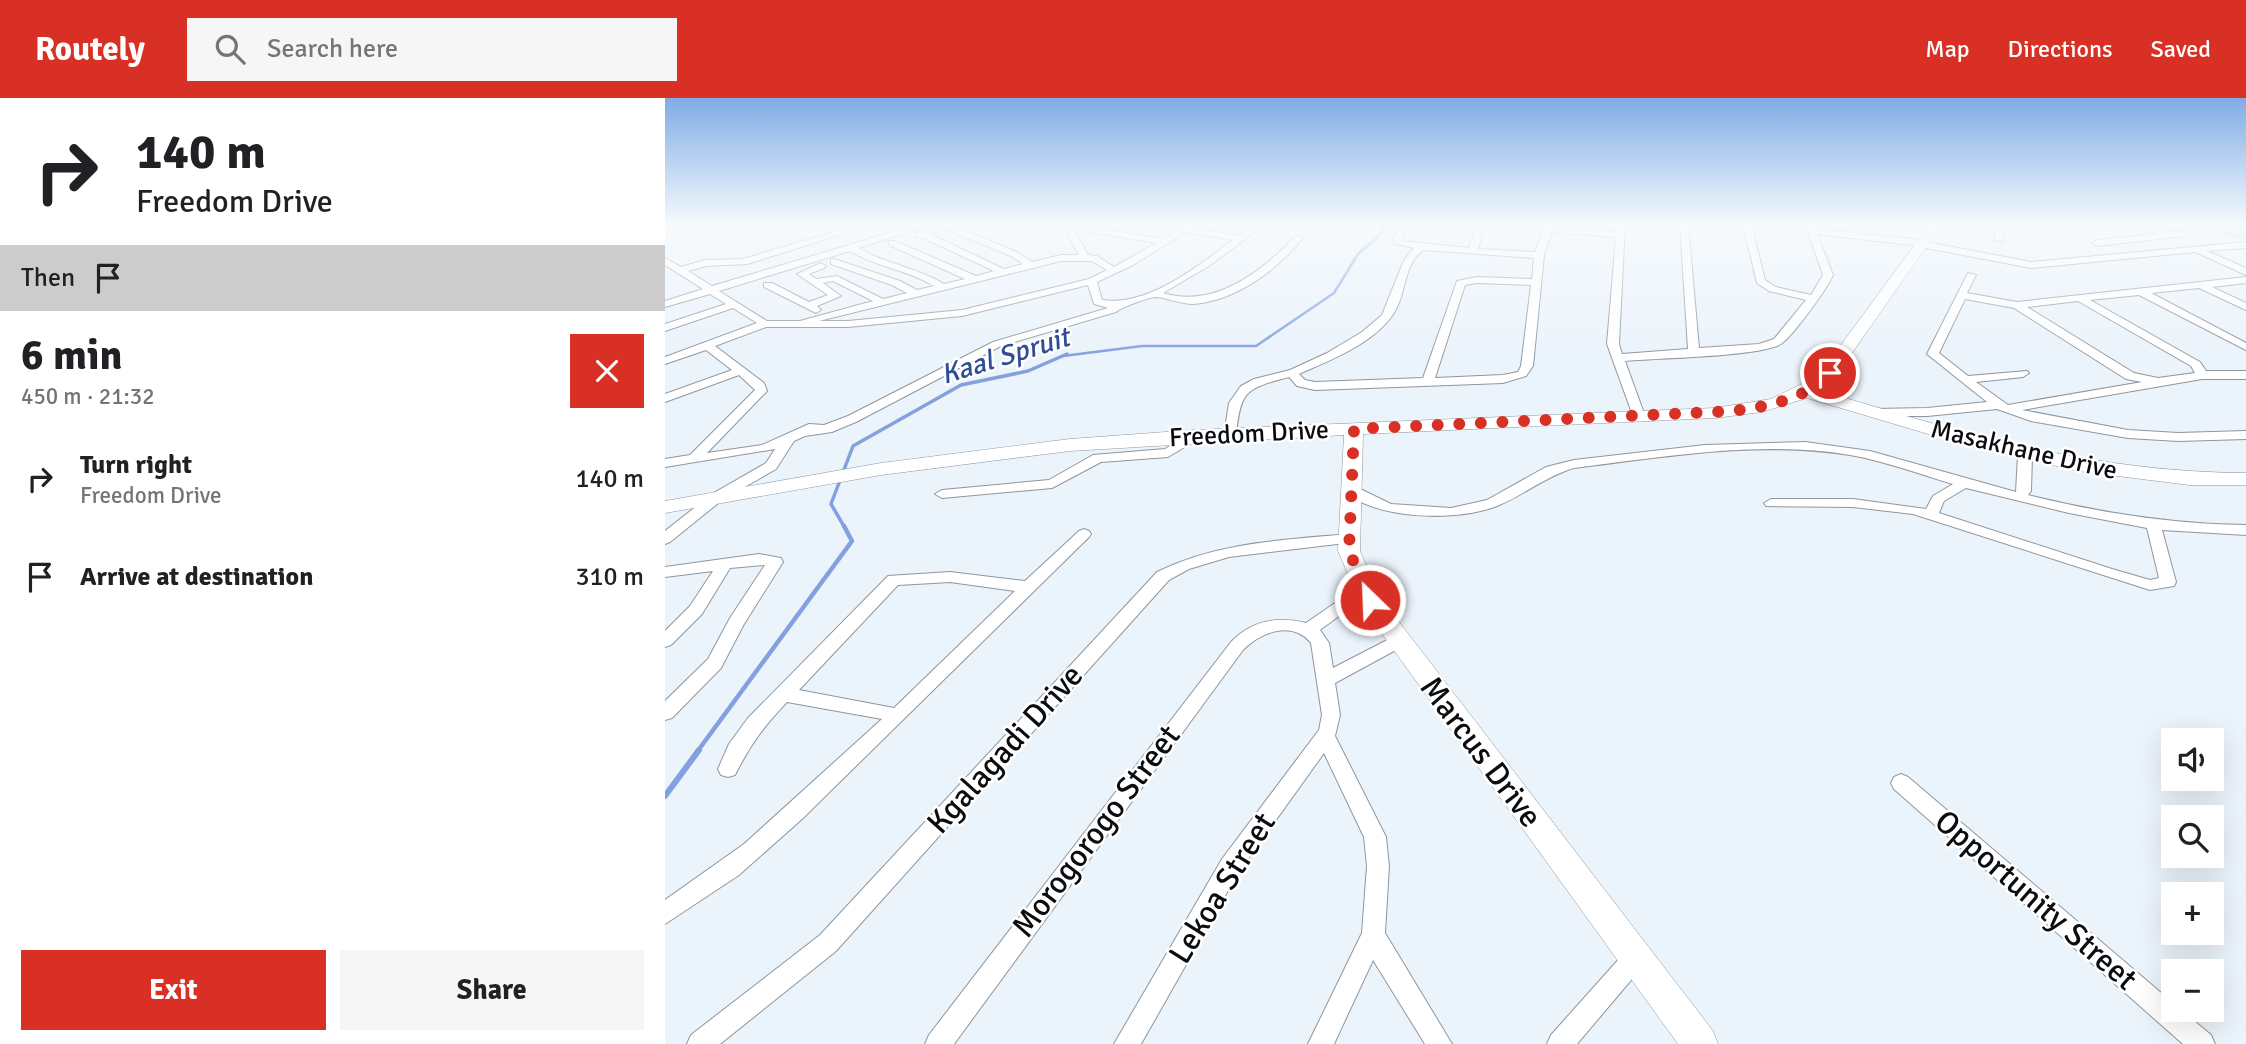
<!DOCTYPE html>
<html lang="en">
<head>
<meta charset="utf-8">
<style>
	:root { --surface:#fff; --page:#f6f6f6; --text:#202124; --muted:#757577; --accent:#d93025 }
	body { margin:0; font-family:Signika,sans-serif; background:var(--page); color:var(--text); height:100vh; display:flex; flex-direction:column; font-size:26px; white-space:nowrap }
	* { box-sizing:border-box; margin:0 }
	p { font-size:23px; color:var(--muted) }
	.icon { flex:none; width:38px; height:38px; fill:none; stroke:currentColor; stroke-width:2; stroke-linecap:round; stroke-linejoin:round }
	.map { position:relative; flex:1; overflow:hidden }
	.drawer { display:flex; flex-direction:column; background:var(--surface); width:665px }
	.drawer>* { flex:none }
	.banner { background:#fff; color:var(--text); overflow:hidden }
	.tools { position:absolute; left:1496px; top:630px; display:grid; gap:14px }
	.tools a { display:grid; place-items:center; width:63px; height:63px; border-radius:0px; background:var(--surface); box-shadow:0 7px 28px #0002; font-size:35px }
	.pin { position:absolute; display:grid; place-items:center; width:60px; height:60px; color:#fff; margin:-30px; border:4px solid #fff; border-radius:50%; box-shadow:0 2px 7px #0007 }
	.me { position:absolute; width:77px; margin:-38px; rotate:336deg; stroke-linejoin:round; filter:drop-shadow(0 0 5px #0008) }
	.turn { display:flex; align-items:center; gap:24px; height:147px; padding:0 21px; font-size:32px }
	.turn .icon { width:91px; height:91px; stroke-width:2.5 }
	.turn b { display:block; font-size:49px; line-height:60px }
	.then { display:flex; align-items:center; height:66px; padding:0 21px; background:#0003; gap:14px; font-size:26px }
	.round { display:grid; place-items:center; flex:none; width:74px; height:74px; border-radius:0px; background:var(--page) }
	.head { display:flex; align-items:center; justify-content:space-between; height:119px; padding:0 21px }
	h1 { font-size:42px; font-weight:800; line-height:52px }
	.action { display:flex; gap:14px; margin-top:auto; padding:14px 21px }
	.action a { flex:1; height:80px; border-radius:0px; background:var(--accent); color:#fff; font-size:28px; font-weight:800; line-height:80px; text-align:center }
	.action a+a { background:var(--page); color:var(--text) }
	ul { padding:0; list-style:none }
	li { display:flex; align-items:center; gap:21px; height:98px; padding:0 21px }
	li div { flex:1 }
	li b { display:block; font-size:26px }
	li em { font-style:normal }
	header { display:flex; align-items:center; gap:42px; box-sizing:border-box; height:98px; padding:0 35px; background:var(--accent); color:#fff }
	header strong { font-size:33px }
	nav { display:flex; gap:38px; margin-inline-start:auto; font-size:24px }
	.search { width:490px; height:63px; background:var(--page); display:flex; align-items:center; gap:18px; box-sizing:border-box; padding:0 24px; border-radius:0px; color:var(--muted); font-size:26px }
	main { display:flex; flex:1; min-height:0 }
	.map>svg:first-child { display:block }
</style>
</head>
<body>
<header>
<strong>Routely</strong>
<div class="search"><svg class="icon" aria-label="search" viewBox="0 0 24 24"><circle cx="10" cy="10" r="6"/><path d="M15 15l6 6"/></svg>Search here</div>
<nav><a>Map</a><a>Directions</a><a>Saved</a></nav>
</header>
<main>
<section class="drawer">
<div class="banner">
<div class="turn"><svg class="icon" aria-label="right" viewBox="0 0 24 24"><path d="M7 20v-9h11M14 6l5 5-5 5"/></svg><div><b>140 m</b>Freedom Drive</div></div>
<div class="then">Then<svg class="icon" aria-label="arrive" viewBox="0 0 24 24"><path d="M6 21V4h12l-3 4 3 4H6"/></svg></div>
</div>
<div class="head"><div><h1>6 min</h1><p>450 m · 21:32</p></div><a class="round" style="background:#d93025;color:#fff"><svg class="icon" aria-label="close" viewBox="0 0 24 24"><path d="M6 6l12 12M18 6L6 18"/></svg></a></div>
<ul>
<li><svg class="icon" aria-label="right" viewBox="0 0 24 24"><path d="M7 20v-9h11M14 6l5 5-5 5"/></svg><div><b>Turn right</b><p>Freedom Drive</p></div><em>140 m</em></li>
<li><svg class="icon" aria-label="arrive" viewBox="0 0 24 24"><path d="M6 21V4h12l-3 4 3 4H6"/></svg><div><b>Arrive at destination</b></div><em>310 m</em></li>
</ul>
<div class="action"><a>Exit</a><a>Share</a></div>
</section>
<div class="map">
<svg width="1581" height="946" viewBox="0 0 1581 946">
	<rect width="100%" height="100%" fill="#ebf3fb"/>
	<polygon fill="#b7d4ae" points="1531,126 1581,126 1581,139 1568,141"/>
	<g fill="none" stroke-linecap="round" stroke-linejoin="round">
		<polyline stroke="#84a1df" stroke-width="2.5" points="398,258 477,248 591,248 669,195 693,156 717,135 720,126"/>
		<polyline stroke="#84a1df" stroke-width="3.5" points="180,430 166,406 188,348 296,287 363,273 402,256"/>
		<polyline stroke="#84a1df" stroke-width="4.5" points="32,654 187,443 179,428"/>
		<polyline stroke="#84a1df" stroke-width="6" points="0,698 34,652"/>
		<g stroke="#8f969e" stroke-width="2">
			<g id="street">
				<path d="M196,126H209L82,166L41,168L23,173L47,188L254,126H267L194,150C220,166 251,169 279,186L300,181L224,147V143H230L311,178L329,173L256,139H251V135L274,128L273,126H284L352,154L367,164L396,157H414L399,130L389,126H408L498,141L522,126H532L528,130L574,138L591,126H600L544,168L498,195C550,211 597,173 631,138L638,140C612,172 571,203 528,206C515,206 503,200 491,199C484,199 455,210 451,214L336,248L191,324L167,334L140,338L129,343L111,371L57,402L5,444L0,446V433L47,396L101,365L110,351L0,369V361L25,357L90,292L74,277L0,304V296L67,272L41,252L0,266V259L92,225L68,210L0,233V226L61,206L45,196L0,209V203L38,191L0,167V160L16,169L40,162L78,161ZM281,131L346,158L358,166L339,171L265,136ZM409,131L491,145L449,169L432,158L423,157ZM521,134L568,142C533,168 483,209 437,202L432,184L468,167ZM185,153C211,169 243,172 269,188L252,192L235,183L169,161L166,162V166L227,187L242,195L218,201L172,178L151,181L144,176L159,170L161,168L156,165L132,176L163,197L144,204L107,185H99V189L151,215L156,212L152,208L176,198L158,185L168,183L208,203L135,223H102L54,193ZM396,163H427L442,172L424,181L297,212L183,223H154ZM423,187L429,206L443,210L328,244L183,318L159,327L144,326L97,347L42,355L102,293L99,285L50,248L101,229H183L297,218Z"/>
				<path d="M736,126H744L737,143L804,150L812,126H820L813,151L870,154L881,126H889L888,129L951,134L952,126H960L954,246L957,256L1023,251L1015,126H1023L1034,250L1094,246L1109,241L1141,202L1104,193L1092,185L1078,126H1086L1100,182L1111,189L1146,197L1158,177L1140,126H1148L1150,131L1246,141L1366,164L1581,144V150L1542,153L1581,170V177L1530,154L1366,170L1246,147L1152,136L1168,177C1163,190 1127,239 1116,246C1094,259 990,260 960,263L980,318L974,322L968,318L942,246L951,139L887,134L879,157L868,268L861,278L838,285L650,292L632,288L624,279C580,291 576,292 571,337L565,341L560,340L559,337L564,305L576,288L589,281L625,272L662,255L697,234L717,217L739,162L749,150L727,145ZM759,152L869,160L867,181L812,179L792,183L758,280L650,284L640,282L634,276C666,262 710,245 729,215C742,195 738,165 759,152ZM812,185L866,187L856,268L853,274L838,277L770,280L800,187Z"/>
				<polygon points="1330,126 1338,126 1338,144 1330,142"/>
				<polygon points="1441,126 1465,126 1499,132 1495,135 1445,129"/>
				<polygon points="1518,133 1521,134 1521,138 1432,148 1427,145 1432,142"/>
				<path d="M1303,175L1311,177L1302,195L1352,204L1581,179V185L1547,189L1581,205V212L1534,190L1486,195L1581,245V252L1474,197L1425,202L1535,264L1541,273H1581V281H1537L1357,312L1463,332L1513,335L1581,333V341L1513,343L1463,340L1366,323L1332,311L1262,318H1206L1204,315L1210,311L1262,310L1322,304L1262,256ZM1300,201L1349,210L1461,281L1477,284L1343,307L1311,284L1358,279L1364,275L1362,273L1303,278L1274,255ZM1413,203L1526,268L1530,275L1493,280L1469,275L1362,209Z"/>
				<polygon points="528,334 533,335 533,341 503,359 436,364 387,390 277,400 270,396 277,392 384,382 428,357 500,351"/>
				<path d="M1140,344L1205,353L1351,394L1353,357L1360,353L1367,357L1366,393L1363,397C1436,415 1506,426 1581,427V437L1497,432L1511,484L1509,488L1485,492L1248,416L1188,409L1101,408L1099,405L1106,401H1188L1261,411L1268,398L1288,386C1254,376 1220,363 1185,357C1094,342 1000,359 909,370C881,378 859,397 832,408C793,424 707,422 677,391L684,387L689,388L726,406L786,410L822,402L881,369L909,362L1040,347ZM1301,390L1404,415L1482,430L1494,480L1485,482L1447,471L1274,415L1279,403Z"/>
				<path d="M419,431L424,433L426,436L424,439L137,721L74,777L0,826V802L79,746L217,621L122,604C99,628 85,647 70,677L63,679L56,677L53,671L64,646L83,620L223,478L285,474L360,483L414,433ZM285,484L350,493L229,610L134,592L233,487Z"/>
				<path d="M684,436L692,441L689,444L564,459L524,471L504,482L171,853L55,946H22L26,937L155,837L492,474C553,444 618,442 684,436Z"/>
				<polygon points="94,456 116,460 118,464 79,526 56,570 7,620 0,622 0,603 43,561 65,520 100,467 65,470 37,516 6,547 0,549 0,533 25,508 48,473 0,479 0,469"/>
				<path d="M699,485L707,491L705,495L655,532L664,545L668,570L728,539H740L743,543L740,547L670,585L675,617L670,638L721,739L724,768L720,835L787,946H760L708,862L669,946H643L697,835L702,768L699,739L659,655L573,775L476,946H449L557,761L654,632L657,617L646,545C627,522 596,534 578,552L289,946H260L264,937L566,544C587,522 612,518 641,525Z"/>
				<polygon points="1236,676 1243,679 1508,905 1508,912 1516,912 1546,937 1550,946 1518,946 1229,691 1226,685 1229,679"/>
				<polygon points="970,848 978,852 982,860 978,868 912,946 882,946 886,937 962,852"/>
			</g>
		</g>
		<g stroke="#8f969e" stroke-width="1">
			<path id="secondary" d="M1265,126H1277L1171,278L1154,292C1299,336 1428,374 1581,375V387H1524L1413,373L1297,346L1142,300L1097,314L1050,320L698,336L695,453L715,499L1048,933L1053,946H1013L697,508L673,453L679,337L405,353L216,377L0,415V403L216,365L405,341L528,332L1050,310L1106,301L1147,281L1159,270Z"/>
		</g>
		<use href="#street" fill="#fff" fill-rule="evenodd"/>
		<use href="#secondary" fill="#fff" fill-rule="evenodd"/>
	</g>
	<linearGradient id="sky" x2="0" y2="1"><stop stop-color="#80ace4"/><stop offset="0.49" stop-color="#f6fafd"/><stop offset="1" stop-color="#f6fafd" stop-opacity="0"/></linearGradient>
	<rect width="1581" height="258" fill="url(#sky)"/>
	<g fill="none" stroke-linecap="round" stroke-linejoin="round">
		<path stroke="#d93025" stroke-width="12" stroke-dasharray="0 21.6" d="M705,502L684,453L689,331L1068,313C1104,308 1139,302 1165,275"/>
	</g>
	<g text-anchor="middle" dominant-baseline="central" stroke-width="5" stroke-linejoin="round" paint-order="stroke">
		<g font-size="26" fill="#0a0c0f" stroke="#fff">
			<text transform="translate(584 336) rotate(-3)">Freedom Drive</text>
			<text transform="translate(1359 352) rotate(13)">Masakhane Drive</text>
		</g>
		<g font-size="28" font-style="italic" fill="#2f4d97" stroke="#fff">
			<text transform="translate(340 258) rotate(-17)">Kaal Spruit</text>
		</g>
		<g font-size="32" fill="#0a0c0f" stroke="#fff">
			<text transform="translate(340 651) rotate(-48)">Kgalagadi Drive</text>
			<text transform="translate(816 654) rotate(53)">Marcus Drive</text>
			<text transform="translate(431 733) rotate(-53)">Morogorogo Street</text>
			<text transform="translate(557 790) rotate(-58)">Lekoa Street</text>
			<text transform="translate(1371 802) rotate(41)">Opportunity Street</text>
		</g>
	</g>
</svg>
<div class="tools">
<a><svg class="icon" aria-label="sound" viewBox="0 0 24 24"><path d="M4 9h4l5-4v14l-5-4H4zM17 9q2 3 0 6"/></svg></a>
<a><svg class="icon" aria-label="search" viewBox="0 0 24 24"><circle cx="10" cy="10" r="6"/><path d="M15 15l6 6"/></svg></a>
<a>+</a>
<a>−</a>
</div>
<div class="pin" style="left:1165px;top:275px;background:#d93025"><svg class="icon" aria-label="arrive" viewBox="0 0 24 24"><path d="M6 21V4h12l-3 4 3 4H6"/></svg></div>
<svg class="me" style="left:705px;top:502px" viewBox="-20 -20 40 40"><circle r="17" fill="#d93025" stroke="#fff" stroke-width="3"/><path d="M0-11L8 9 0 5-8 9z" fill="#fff"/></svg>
</div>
</main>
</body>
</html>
